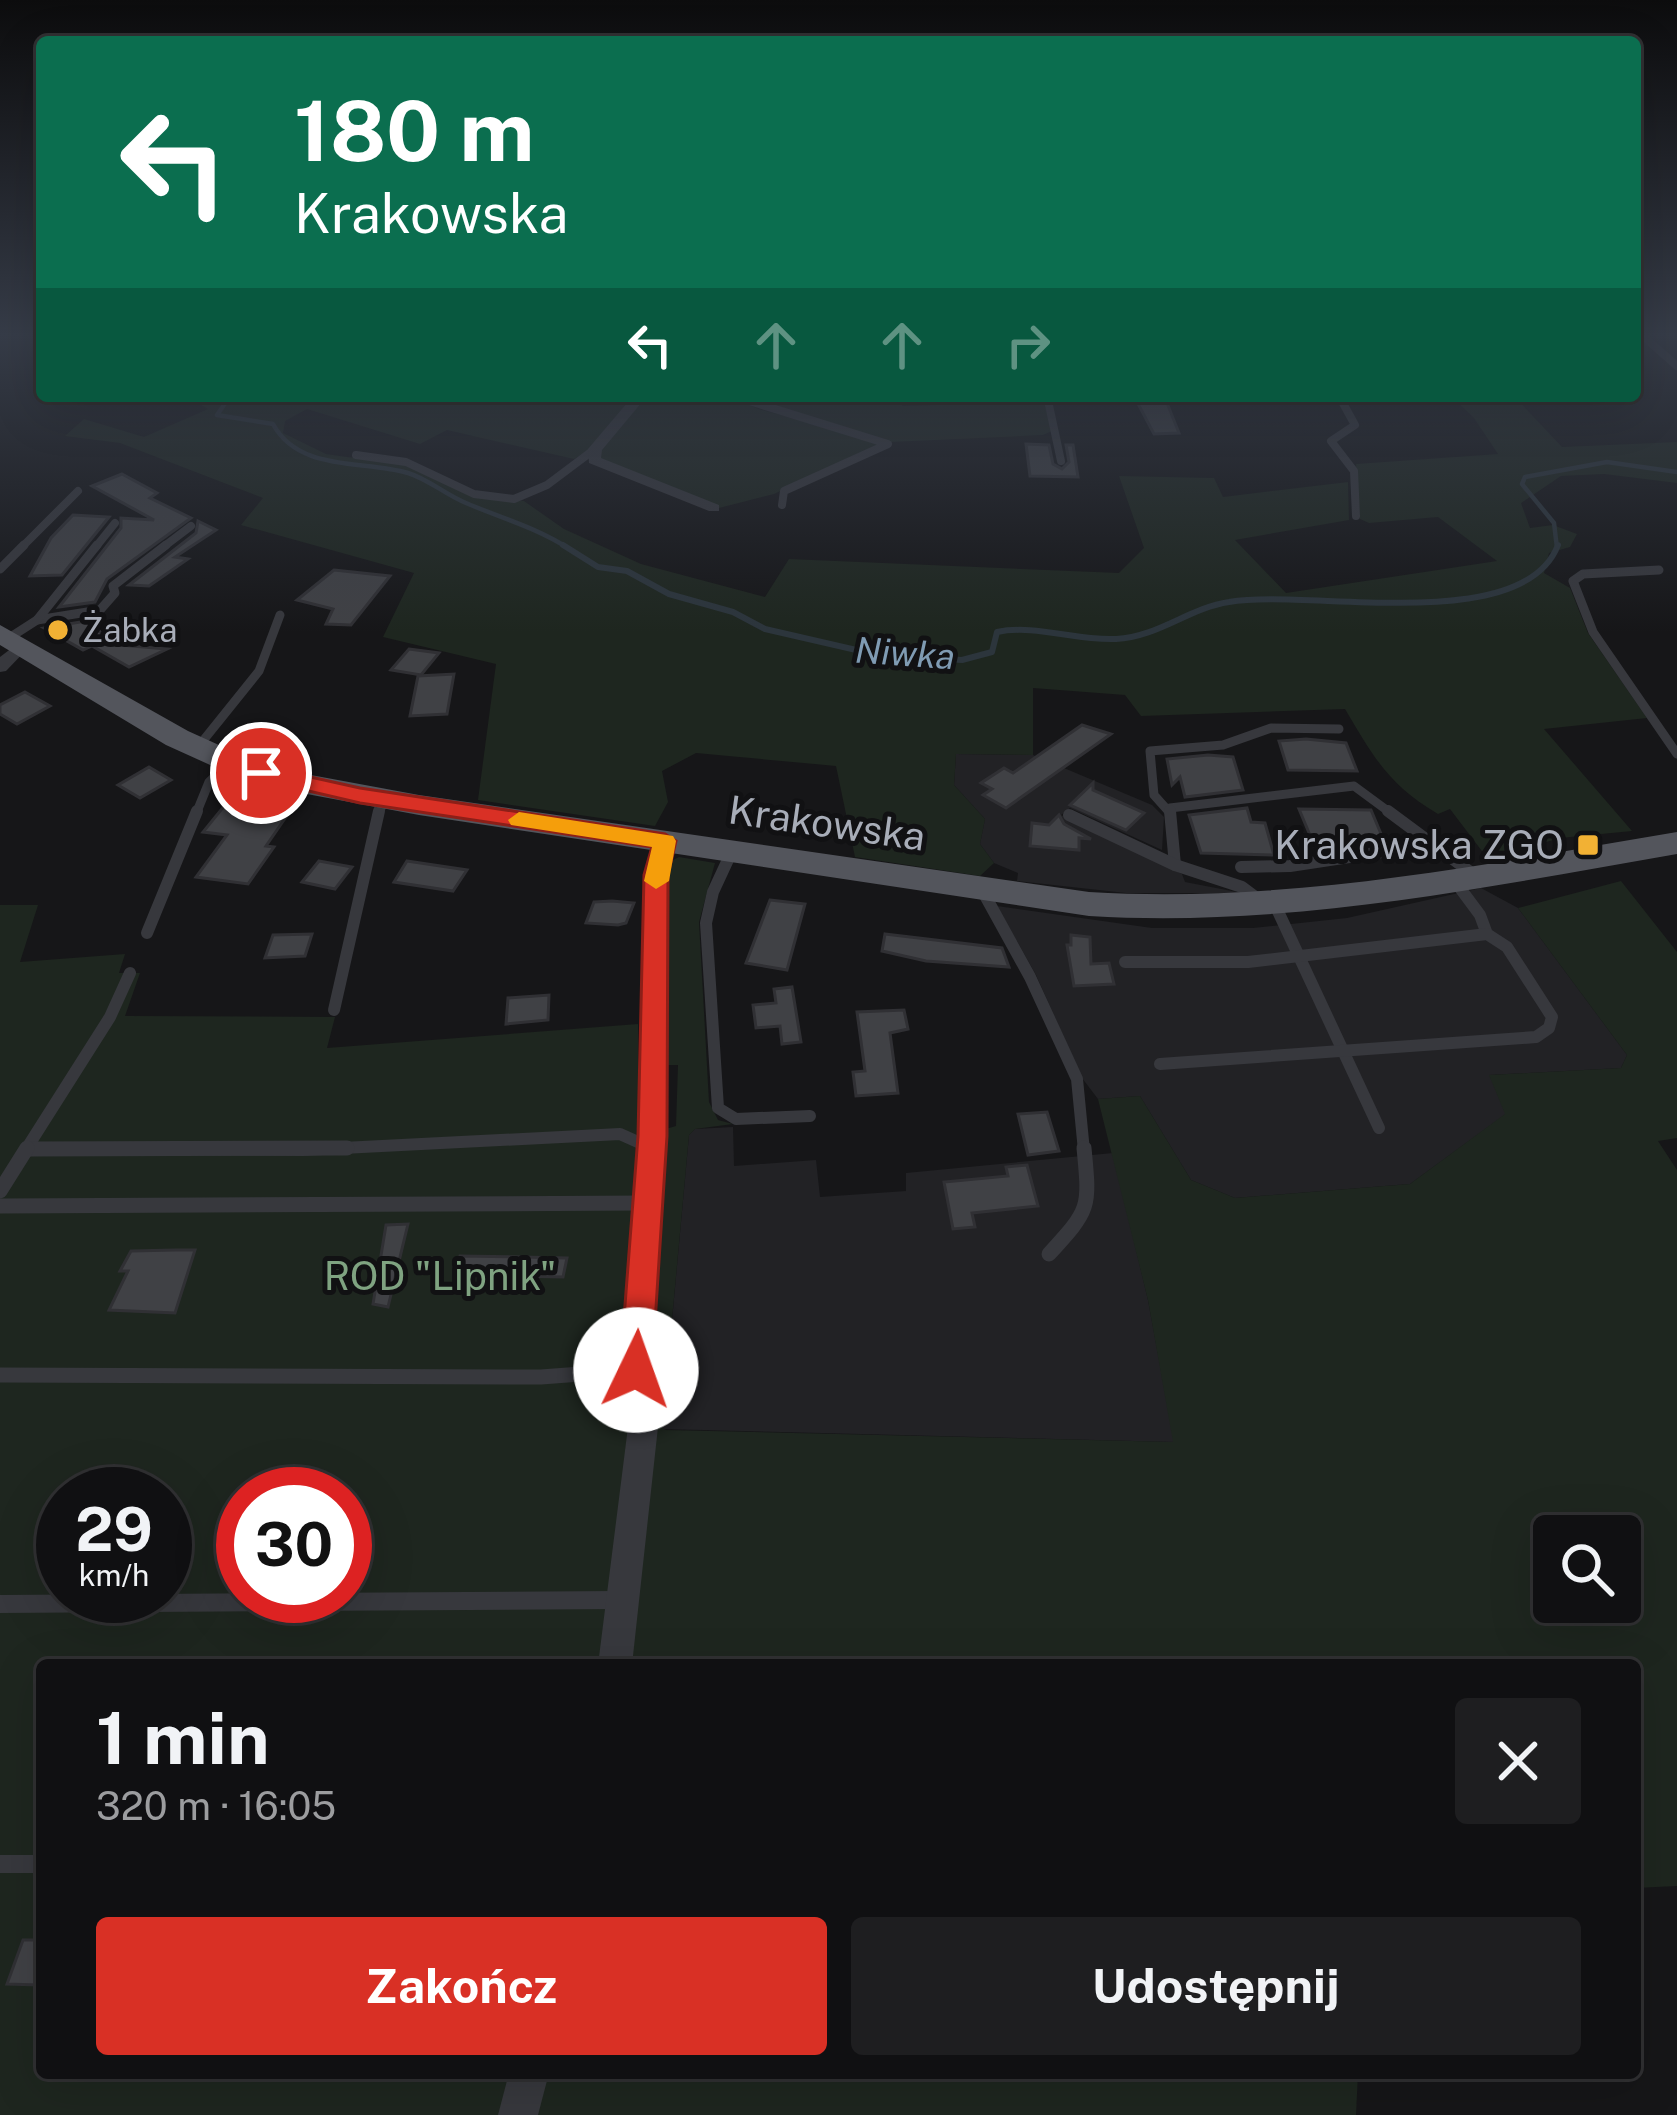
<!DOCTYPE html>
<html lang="pl">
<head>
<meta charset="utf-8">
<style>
	:root { --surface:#101012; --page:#1e1e20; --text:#f1f3f6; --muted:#9c9d9f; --line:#303032; --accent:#d93025 }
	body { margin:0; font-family:"Public Sans",sans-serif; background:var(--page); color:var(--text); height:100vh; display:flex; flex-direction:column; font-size:45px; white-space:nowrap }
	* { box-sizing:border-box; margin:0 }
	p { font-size:39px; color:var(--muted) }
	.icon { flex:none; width:66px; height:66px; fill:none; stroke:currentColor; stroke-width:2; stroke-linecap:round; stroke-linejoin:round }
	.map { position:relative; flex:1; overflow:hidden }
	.panel { position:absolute; left:36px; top:1659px; width:1605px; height:420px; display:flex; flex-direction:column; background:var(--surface); border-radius:12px; box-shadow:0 12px 48px #0002,0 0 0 3px var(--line) }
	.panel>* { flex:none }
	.hud { position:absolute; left:36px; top:36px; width:1605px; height:366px; border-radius:12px; box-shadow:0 12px 48px #0002,0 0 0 3px var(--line); background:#0b6e4f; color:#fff; overflow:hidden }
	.tools { position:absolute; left:1533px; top:1515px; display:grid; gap:24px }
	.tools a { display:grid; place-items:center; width:108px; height:108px; border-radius:12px; background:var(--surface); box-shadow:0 12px 48px #0002,0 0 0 3px var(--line); font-size:60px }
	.speed { position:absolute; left:36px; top:1467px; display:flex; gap:24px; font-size:60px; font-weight:700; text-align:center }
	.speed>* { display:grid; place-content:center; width:156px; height:156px; border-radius:50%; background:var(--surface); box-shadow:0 12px 48px #0002,0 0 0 3px var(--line); line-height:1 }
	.speed small { font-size:30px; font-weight:400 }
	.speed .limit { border:18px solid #d22; background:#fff; color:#111 }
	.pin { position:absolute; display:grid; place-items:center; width:102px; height:102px; color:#fff; margin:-51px; border:6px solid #fff; border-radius:50%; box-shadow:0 3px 12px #0007 }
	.me { position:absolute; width:132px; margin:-66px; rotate:3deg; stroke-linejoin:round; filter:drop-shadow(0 0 9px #0008) }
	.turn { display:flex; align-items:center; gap:42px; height:252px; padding:0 60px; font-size:54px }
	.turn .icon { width:156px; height:156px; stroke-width:2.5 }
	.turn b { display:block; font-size:84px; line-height:102px }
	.lanes { display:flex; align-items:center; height:114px; padding:0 60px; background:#0003; justify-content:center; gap:60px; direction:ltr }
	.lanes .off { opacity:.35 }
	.round { display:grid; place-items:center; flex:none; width:126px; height:126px; border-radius:12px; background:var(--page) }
	.headline { display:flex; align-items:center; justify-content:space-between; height:204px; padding:0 60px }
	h1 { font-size:72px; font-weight:700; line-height:90px }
	.button { display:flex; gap:24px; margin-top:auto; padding:24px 60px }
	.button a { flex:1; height:138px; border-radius:12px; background:var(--accent); color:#fff; font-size:48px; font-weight:700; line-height:138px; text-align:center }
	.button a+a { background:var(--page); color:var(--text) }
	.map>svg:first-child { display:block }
</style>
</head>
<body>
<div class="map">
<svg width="1677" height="2115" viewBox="0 0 1677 2115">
	<rect width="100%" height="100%" fill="#161618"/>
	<g fill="#222225">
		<polygon points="956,754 1033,755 1152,805 1164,817 1162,850 1070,808 1061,815 1182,874 1185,882 1242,893 1126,893 1017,881 1018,873 994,863 980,844 985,819 954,785"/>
		<polygon points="1481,888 1518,908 1627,1055 1621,1068 1490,1075 1506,1114 1410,1184 1235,1198 1191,1180 1140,1096 1098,1099 1082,1078 1036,975 997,906 1152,928 1253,928 1347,918"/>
		<polygon points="733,1127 734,1166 816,1160 820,1197 906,1191 906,1173 1113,1153 1148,1300 1174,1442 662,1429 689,1135 695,1129"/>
	</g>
	<g fill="#1e261f" fill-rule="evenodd">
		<path d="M186,396H635L591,449L574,459L447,430L420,444L307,409L285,421L283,433L326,454L404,465L472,495L524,501L564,529L641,564L765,597L789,559L1119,573L1144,548L1119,476L1214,478L1223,497L1348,482L1349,520L1235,540L1286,593L1497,561L1438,517L1369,523L1360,519L1356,464L1498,454L1474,418L1451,396H1514L1562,447L1677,442V483L1604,474L1561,476L1521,503L1530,528L1553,525L1577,534L1570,547L1549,553L1544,573L1570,588L1588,633L1647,718L1544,729L1632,831L1560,838L1488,859L1450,809L1438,814C1389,785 1374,758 1345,709L1141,716L1125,695L1033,688V755L956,754L954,785L985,819L980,844L994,863L980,876L855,857L836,766L696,753L662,771L668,802L655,826L478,800L496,664L383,637L414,573L241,525L263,498L120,443L65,436L84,419L144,437L208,409Z"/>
		<polygon points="642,396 729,396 758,409 883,443 774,494 719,508 596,457"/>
		<polygon points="738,396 902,396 902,406 1044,402 1052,431 1043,435 891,442"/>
		<path d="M679,857L715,863L699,922L709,1102L718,1120L733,1124L695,1129L689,1135L662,1428L666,1430L1173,1442L1148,1300L1098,1099L1140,1096L1191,1180L1235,1198L1410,1184L1505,1114L1489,1075L1621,1068L1627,1055L1518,908L1621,881L1677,952V1138L1658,1141L1677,1170V1886L1635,1888V1665H42V2073H1358L1356,2115H0V905H38L20,962L125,954L119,973H140L125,1016L335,1017L327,1048L638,1024V1137L676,1126L678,1065H659L664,880L671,861ZM63,1494H165V1596H63ZM243,1494H345V1596H243ZM1554,1536H1620V1602H1554Z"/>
	</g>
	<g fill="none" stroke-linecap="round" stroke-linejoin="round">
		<g stroke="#2c353c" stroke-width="4.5">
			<path d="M197,396L226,402L217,415L273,424C299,472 363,460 408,473C428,479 446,495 466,503C501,518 535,527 568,548"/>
			<polyline points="1557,548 1554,523 1522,484 1525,477 1607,462 1677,472"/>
		</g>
		<path stroke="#2c353c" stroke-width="6" d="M563,545L598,567L627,571L669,594L733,612L765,629L878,655L962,660L992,652L997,632C1035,624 1077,641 1116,639C1158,637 1189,608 1229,602C1307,588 1523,637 1558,545"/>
	</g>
	<g fill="#404145" stroke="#303034" stroke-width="3">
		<polygon points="1135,398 1165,398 1179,433 1154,434"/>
		<polygon points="1026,444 1049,445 1053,464 1062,469 1069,462 1066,445 1073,445 1078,477 1030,476"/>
		<polygon points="122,474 157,493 150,498 191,518 107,579 95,602 59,607 121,528 121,518 154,520 92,486"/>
		<polygon points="73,515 109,517 62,575 30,576 51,538"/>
		<polygon points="198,521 216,530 175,557 188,559 149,586 129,585 196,533"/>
		<polygon points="334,570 390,576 351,625 326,624 333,609 297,600"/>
		<polygon points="86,621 108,638 97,643 167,649 129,667 92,646 83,650 44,628"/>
		<polygon points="409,649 439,653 421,675 391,670"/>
		<polygon points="454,674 447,714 410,716 418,676"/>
		<polygon points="25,692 50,706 17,724 0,714 0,705"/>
		<polygon points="1082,725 1111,734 1006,808 983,795 992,789 981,783 1004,768 1013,773"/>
		<polygon points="1306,739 1346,743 1357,771 1288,770 1279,741"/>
		<polygon points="1208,755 1233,757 1243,790 1185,797 1180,777 1172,785 1167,759"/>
		<polygon points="149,767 171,780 140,798 118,785"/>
		<polygon points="1093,783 1093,790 1144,813 1126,830 1070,805"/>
		<polygon points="229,800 252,803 245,812 286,817 266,846 274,847 248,884 196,877 227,835 203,832"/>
		<polygon points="1247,808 1251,822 1265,823 1274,855 1201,853 1189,815"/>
		<polygon points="1299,809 1371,810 1384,841 1312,840"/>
		<polygon points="1059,815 1064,824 1091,839 1079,838 1079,850 1030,846 1032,823 1049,825"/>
		<polygon points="319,861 352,867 335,889 302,882"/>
		<polygon points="407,861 467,870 453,891 394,882"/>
		<polygon points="770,900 805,904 787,970 746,963"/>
		<polygon points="594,902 612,901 634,903 626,923 618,925 586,923"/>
		<polygon points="312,934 305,956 265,958 273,935"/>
		<polygon points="885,934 1002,948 1009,967 926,961 882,951"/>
		<polygon points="1071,935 1090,937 1091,964 1109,963 1114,984 1074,986 1067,945 1071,945"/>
		<polygon points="792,987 801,1042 782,1044 780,1026 756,1028 753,1005 776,1003 774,989"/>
		<polygon points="549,995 548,1020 506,1024 508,998"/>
		<polygon points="904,1010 908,1029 890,1033 898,1093 856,1096 853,1072 865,1071 857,1012"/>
		<polygon points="1047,1112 1059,1151 1028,1155 1018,1114"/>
		<polygon points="1027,1165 1038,1206 972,1213 975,1227 953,1229 944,1182 1008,1176 1006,1167"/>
		<polygon points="408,1224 388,1307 373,1304 386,1225"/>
		<polygon points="175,1250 195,1250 175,1313 109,1310 128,1271 120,1271 131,1251"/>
		<polygon points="460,1256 521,1257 567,1258 563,1277 456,1275"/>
		<polygon points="345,1537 367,1537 354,1588 345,1588"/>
		<polygon points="23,1940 42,1940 38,1985 7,1984"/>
	</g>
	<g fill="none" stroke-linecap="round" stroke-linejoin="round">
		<g stroke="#37383d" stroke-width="8">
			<polyline points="1643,336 1677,366"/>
			<polyline points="733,396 888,444 784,491 782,505"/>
			<polyline points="1047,396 1061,461"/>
			<polyline points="1339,396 1355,425 1331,441 1354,471 1356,516"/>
			<polyline points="356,455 406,462 474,494 514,499 547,485 595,449"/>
			<polyline points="21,548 78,491"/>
			<polyline points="95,548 115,523"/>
			<polyline points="162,548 191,526"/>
		</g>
		<g stroke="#37383d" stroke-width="9">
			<polyline points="0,569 24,545"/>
			<polyline points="1659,570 1583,574 1573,581 1593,632 1677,754"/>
			<polyline points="37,620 100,610 115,593 113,586 166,545"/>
			<polyline points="9,638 37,620 97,545"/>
			<polyline points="198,747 259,671 280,615"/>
			<polyline points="1170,808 1354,786 1392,814"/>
			<polyline points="196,814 209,782 230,762"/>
			<polyline points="378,814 385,800"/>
			<polyline points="1171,814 1154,795 1150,751 1223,745 1271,728 1339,729"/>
		</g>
		<g stroke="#37383d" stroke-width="12">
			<polyline points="1170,811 1175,865"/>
			<polyline points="1388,811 1473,874"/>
			<polyline points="1069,815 1175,865 1242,887 1258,899"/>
			<polyline points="732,851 713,892 706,923 718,1108 736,1119 810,1116"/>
			<polyline points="1241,867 1290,866 1435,844"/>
			<polyline points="1454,880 1480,915 1487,934"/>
			<polyline points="982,890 1030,977 1077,1079 1084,1151"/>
			<polyline points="1276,907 1379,1128"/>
			<polyline points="147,933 197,811"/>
			<polyline points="1125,962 1248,962 1487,934 1507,947 1552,1017 1549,1028 1536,1037 1160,1064"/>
			<polyline points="334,1010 379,811"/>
			<polyline points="29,1149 303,1150 620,1134 649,1147"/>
			<polyline points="25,1151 110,1017 130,973"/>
		</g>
		<g stroke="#37383d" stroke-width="15">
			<polyline points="29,1149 347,1148"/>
			<polyline points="0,1191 27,1148"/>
			<polyline points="0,1206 646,1203"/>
			<path d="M1049,1254C1090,1209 1090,1209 1084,1148"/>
			<polyline points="0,1375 541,1377 634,1370"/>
		</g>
		<g stroke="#37383d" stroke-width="18">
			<polyline points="0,1604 618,1600"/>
			<polyline points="0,1864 42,1864"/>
		</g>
		<g fill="#37383d" fill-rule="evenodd">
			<polygon points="633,396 647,396 602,450 601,458 719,505 719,511 709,511 589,463 588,449"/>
			<polygon points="21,641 30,646 6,671 0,672 0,657"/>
			<polygon points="665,834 675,841 667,875 665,1137 650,1370 658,1427 632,1665 598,1665 628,1427 622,1370 639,1137 645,875 655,841"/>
			<polygon points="509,2073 549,2073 538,2115 498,2115"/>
		</g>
		<path fill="#53555c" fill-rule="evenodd" d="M0,625L188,731L241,755L300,773L419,795L1089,892C1289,904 1481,865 1677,832V854C1481,888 1289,928 1089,916L419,815L296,792L219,769L166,745L0,645Z"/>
	</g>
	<linearGradient id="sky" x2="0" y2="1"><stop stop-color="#0c0c0d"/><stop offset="0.53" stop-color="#363c48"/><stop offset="1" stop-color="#363c48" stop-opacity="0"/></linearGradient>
	<rect width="1677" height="632" fill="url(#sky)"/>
	<polygon fill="#d93025" stroke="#8d1f18" stroke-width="3" points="261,766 360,788 665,834 676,841 668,875 667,1136 652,1370 648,1380 636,1385 624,1380 620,1370 638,1136 644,875 652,847 360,803 253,778 250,773"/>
	<polygon fill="#f59e0b" points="519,812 673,836 676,841 669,881 656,889 644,881 652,847 511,825 508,820"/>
	<g fill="#f2b134" stroke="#111113" stroke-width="4.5">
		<circle cx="58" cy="630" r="12"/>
		<rect x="1576" y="833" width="24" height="24" rx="6"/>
	</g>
	<g text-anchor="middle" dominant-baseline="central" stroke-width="10" stroke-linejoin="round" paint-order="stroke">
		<g font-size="33" fill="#a8adb8" stroke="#111113" text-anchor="start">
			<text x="82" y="630">Żabka</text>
		</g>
		<g font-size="36" font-style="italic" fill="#7f9bb3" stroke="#111113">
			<text transform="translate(905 653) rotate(4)">Niwka</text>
		</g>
		<g font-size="39" fill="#a8adb8" stroke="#111113">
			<text transform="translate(827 823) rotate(8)">Krakowska</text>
		</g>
		<g font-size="39" fill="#a8adb8" stroke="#111113" text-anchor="end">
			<text x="1564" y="845">Krakowska ZGO</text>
		</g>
		<g font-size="39" fill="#7fa381" stroke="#111113">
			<text x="440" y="1276">ROD "Lipnik"</text>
		</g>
	</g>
</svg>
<div class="tools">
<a><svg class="icon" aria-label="search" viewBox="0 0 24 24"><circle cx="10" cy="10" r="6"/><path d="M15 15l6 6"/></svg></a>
</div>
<div class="speed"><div>29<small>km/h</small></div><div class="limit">30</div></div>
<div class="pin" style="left:261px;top:773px;background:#d93025"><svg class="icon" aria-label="arrive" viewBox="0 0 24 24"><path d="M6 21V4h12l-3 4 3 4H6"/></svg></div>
<svg class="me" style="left:636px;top:1370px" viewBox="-20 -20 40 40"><circle r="19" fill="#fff"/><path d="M0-13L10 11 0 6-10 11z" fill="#d93025"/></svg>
<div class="hud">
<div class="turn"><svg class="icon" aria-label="left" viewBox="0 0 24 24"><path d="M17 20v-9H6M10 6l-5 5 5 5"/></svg><div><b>180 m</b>Krakowska</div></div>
<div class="lanes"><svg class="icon" aria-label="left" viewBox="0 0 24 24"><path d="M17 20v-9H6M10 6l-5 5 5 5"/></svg><svg class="icon off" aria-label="ahead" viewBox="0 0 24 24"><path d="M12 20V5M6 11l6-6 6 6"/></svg><svg class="icon off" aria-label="ahead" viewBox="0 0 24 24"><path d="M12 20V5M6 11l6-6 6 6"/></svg><svg class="icon off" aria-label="right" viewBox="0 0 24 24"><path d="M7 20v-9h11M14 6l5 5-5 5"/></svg></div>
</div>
<section class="panel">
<div class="headline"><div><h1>1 min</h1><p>320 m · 16:05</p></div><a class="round"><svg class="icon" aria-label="close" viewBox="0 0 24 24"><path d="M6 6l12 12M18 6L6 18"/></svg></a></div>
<div class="button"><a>Zakończ</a><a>Udostępnij</a></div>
</section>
</div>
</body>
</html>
